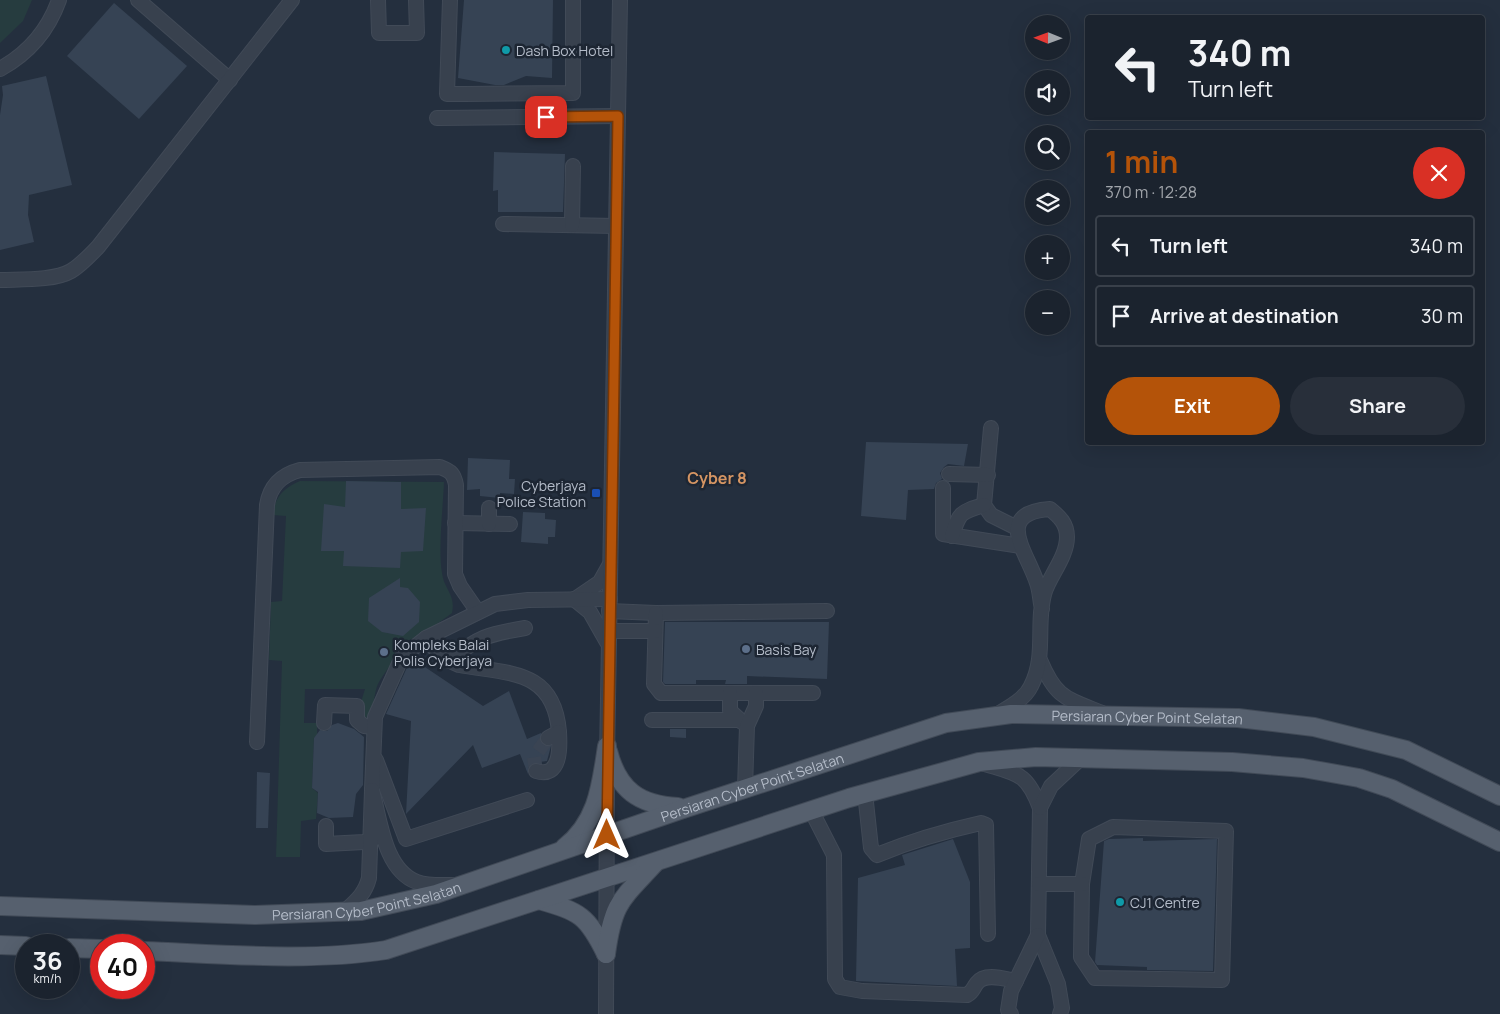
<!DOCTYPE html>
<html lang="en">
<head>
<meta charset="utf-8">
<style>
	:root { --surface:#1b232e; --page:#282f3a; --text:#f1f3f6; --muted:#a0a4aa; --line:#39404a; --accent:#b45309 }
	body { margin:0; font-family:Manrope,sans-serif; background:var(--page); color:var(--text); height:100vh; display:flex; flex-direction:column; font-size:19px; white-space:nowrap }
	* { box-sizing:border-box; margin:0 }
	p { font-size:16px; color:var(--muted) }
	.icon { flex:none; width:28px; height:28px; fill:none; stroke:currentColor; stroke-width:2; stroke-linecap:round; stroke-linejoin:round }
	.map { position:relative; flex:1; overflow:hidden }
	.sheet { position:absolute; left:1085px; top:130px; width:400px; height:315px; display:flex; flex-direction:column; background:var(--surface); border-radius:5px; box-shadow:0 5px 20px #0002,0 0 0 1px var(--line) }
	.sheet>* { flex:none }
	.hud { position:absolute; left:1085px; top:15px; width:400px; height:105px; border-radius:5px; box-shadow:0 5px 20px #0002,0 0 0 1px var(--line); background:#1b232e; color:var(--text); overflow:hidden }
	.needle { width:32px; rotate:271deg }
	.controls { position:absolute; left:1025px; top:15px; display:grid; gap:10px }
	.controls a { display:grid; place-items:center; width:45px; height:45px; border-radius:50%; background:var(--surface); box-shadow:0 5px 20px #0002,0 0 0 1px var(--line); font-size:25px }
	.speed { position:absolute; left:15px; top:934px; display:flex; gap:10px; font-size:25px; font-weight:700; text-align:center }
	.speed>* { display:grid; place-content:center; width:65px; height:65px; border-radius:50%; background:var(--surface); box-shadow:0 5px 20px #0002,0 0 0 1px var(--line); line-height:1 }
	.speed small { font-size:12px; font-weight:400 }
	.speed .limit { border:8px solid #d22; background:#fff; color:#111 }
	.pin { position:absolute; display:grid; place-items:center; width:42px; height:42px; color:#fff; margin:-21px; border-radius:10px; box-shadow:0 2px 8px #0006 }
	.me { position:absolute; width:55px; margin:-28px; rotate:0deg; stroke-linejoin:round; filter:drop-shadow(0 0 4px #0008) }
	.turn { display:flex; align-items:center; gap:18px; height:105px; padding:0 20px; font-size:22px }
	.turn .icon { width:65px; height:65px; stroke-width:2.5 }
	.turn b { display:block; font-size:35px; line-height:42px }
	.round { display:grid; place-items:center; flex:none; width:52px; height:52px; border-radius:26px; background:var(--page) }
	.headline { display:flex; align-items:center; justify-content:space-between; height:85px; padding:0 20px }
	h1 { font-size:30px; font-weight:700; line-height:38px; color:var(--accent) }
	.action { display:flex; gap:10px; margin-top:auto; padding:10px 20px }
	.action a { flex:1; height:58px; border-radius:30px; background:var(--accent); color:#fff; font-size:20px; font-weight:700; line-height:58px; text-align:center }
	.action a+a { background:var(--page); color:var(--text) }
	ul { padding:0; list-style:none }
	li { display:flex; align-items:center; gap:15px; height:62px; margin:0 10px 8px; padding:0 10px; border:2px solid var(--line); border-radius:5px }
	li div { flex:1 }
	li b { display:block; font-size:19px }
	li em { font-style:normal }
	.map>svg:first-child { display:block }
</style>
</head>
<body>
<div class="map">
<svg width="1500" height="1014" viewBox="0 0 1500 1014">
	<rect width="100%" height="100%" fill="#242f3e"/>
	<g fill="#263c3f">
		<polygon points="0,0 32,0 23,21 0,43"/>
		<path d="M300,481L444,482C443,508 438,549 442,573C444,590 456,594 452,613C421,636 399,649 379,682C373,692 375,712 367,718L363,715L361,702L365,689H305L304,723H317V735L314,738L312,788L318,793L316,819L301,821L300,857H276L282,661L269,660L271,602L282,601L286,516L273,515C274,497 285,487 300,481Z"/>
	</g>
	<g fill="#364354">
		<polygon points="464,0 553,0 552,78 526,76 504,85 495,85 458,78"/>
		<polygon points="114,3 187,66 139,119 67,56"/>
		<polygon points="46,76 72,185 29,195 28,215 34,242 0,250 0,115 3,95 2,86"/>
		<polygon points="494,152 565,154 563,212 498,212 498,190 493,191"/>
		<polygon points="866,442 968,444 964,466 948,464 944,467 940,473 942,479 936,483 934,489 908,490 906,520 861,516"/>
		<polygon points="468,458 510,460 509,479 515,479 514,494 500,493 500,498 480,496 480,489 467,490"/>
		<polygon points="346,481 401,482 401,509 426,508 423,551 401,552 400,568 343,566 344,551 321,551 324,504 345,507"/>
		<polygon points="523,512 545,513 545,519 556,520 555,537 548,537 548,544 521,542"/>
		<polygon points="400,578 400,587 408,588 420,602 419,622 403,636 382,632 368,621 369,598"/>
		<polygon points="665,622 829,622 827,679 747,676 747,684 725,684 726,680 696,680 696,684 665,684 663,682"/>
		<polygon points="413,659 483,706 509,691 527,739 541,733 541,743 544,746 551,746 547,761 532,763 529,766 528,774 520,754 482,768 473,745 406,814 411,721 386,714 409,663"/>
		<polygon points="338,723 354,729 364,737 363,785 356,794 353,817 329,818 317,813 318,792 312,788 314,738 320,730 327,731 332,725"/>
		<polygon points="670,729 686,729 686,738 670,737"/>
		<polygon points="257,772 270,773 268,828 256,828"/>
		<polygon points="1143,838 1143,841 1217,839 1213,971 1147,970 1147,967 1097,965 1095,962 1104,841 1109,839"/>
		<polygon points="953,839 970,882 970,948 955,949 957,986 856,981 858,878 905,865 902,855"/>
	</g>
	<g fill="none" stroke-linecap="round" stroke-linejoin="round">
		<polyline stroke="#3a4453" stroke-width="14" stroke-dasharray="14 7" stroke-linecap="butt" points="536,771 534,757 548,738"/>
		<g stroke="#414a57" stroke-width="16">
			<g id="minor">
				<polyline points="138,0 230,80"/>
				<polyline points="378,0 379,33 417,33 416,0"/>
				<polyline points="450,0 447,94 465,94 573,93 573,0"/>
				<path d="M0,69C29,53 48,31 59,0"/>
				<polyline points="437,118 618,116"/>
				<polyline points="503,224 616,226"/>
				<polyline points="572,225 573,166"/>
				<path d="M0,280C19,279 54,281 71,271C81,265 89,256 98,247L292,0"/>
				<polyline points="991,428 984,505 991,515 1017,528"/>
				<polyline points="949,474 988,475"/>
				<polyline points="943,488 943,534 1020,546"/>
				<polyline points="455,523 510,524"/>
				<polyline points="489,524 489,508"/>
				<path d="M952,536C959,513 960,512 984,505"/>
				<polyline points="574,599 590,612 607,642"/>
				<polyline points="575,599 600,582 609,566"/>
				<polyline points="609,611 656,613 827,611"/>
				<polyline points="656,613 654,684 661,693 813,693"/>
				<polyline points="609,631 655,631"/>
				<path d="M426,638C436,651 444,659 459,665C509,674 554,669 559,732"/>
				<path d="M1040,660C1056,698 1065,698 1102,713"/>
				<path d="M449,661C477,637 489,634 525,628"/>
				<polyline points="730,693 730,711 742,722"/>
				<path d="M996,715C1008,708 1025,699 1031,686C1047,655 1035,622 1045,591C1051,574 1067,556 1067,537C1067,524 1060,517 1050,509C993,513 1027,552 1037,583C1040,591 1040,601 1042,609"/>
				<polyline points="652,720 739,720"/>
				<polyline points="324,723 325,705 357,706 357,720 364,726 373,727"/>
				<path d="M257,742L267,505C270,486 281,475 300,470L440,467C451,471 454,474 456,485L455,574L460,586L478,612"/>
				<polyline points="607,757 620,0"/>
				<polyline points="376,760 406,839 527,800"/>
				<path d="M985,764C1018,774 1027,773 1040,808L1038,935L1058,984L1062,1008L1060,1014"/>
				<path d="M536,771C561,779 560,747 559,732L548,738"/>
				<polyline points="745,789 747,726 756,706 756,693"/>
				<polyline points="372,790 375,717 402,657 426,638 495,604 528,600 610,599"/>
				<path d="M865,793L871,848L877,855C911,841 945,831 981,823L986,825L988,934"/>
				<polyline points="1040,808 1051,786 1081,758"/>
				<path d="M811,810L834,855L835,979L840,987L862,991L967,995C973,992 973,988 977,983C985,972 1005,979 1016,981"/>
				<polyline points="326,826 326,844 364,842 378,837"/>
				<polygon points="1113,827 1226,831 1222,980 1095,978 1081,957 1082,884 1089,839"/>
				<polyline points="1039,884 1082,884"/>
				<path d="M344,912C356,901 365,894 369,878L372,790C380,819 384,870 417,882C428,886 440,885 452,885"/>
				<polyline points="606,1014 607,778"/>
				<polyline points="1011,1014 1008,1010 1011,991 1038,935"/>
			</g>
		</g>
		<g stroke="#414a57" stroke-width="20">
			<g id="major">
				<path d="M608,751C618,790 639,805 678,807"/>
				<path d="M564,848C598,822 601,785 607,746"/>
				<path d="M539,900C580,912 587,915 606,954"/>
				<path id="s1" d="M0,906L255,915L361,911L436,894L680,810L946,723L1011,714L1238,718L1314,727L1406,750L1500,796"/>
				<polyline points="0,945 26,946"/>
				<polyline points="69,948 101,949"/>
				<path d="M144,951C220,954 311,962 386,950L849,798L979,762L1036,757L1232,762L1303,768L1359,778L1392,789L1500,842"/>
				<path d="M606,954C613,902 621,900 655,863"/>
			</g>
		</g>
		<use href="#minor" stroke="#38414e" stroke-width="14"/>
		<use href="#major" stroke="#56606e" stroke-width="18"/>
	</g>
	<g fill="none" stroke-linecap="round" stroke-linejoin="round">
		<g stroke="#753606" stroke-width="12">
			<polyline id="route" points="546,117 618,116 607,835"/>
		</g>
		<use href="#route" stroke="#b45309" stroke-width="9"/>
	</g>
	<g fill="#0f9aa8" stroke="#1d2633" stroke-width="2">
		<circle cx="506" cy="50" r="5"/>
		<circle cx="1120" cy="902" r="5"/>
	</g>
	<rect fill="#1a4fb4" stroke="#1d2633" stroke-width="2" x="591" y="488" width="10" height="10" rx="2.5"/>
	<g fill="#5c6f8a" stroke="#1d2633" stroke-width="2">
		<circle cx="746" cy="649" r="5"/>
		<circle cx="384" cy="652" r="5"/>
	</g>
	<g text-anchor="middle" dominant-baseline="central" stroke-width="5" stroke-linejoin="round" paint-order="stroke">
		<g font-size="14" fill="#b4bcc9" stroke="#1d2633" text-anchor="start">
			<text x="516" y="50">Dash Box Hotel</text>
			<text x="586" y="485" text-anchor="end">Cyberjaya<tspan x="586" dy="16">Police Station</tspan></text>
			<text x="394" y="644">Kompleks Balai<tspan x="394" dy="16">Polis Cyberjaya</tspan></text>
			<text x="756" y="649">Basis Bay</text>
			<text x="1130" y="902">CJ1 Centre</text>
		</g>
		<g font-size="14" fill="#b4bcc9" stroke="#1d2633">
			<text stroke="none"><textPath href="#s1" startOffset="1178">Persiaran Cyber Point Selatan</textPath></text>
			<text stroke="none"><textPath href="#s1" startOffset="772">Persiaran Cyber Point Selatan</textPath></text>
			<text stroke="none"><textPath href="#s1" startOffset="368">Persiaran Cyber Point Selatan</textPath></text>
		</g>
		<g font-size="16" font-weight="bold" fill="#d59563" stroke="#1d2633">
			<text x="717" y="478">Cyber 8</text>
		</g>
	</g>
</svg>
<div class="controls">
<a><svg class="needle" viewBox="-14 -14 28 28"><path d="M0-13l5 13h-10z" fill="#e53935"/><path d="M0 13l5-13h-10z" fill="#a0a4aa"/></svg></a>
<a><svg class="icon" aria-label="sound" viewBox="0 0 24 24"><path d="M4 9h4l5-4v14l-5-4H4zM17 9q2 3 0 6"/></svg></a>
<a><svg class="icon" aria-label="search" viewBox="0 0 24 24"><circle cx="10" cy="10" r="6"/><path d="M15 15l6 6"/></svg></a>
<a><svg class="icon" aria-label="layers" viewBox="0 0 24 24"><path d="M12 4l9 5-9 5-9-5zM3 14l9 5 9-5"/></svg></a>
<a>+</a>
<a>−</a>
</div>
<div class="speed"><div>36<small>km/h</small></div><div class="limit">40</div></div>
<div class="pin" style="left:546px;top:117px;background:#d93025"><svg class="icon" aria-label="arrive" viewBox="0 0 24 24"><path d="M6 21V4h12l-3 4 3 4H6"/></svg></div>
<svg class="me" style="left:607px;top:835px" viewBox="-20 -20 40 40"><path d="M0-17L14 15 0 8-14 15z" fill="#b45309" stroke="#fff" stroke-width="4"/></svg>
<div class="hud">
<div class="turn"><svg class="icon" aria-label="left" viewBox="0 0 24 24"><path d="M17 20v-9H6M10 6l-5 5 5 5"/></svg><div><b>340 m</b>Turn left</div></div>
</div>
<section class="sheet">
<div class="headline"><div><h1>1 min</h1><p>370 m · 12:28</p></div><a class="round" style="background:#d93025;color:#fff"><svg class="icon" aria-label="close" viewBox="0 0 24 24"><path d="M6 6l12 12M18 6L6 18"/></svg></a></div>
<ul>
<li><svg class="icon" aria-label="left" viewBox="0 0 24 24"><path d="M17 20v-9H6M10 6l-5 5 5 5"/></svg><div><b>Turn left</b></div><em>340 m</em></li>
<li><svg class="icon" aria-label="arrive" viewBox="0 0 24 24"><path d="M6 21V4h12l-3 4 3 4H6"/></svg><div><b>Arrive at destination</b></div><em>30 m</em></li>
</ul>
<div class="action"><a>Exit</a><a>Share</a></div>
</section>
</div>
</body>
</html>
